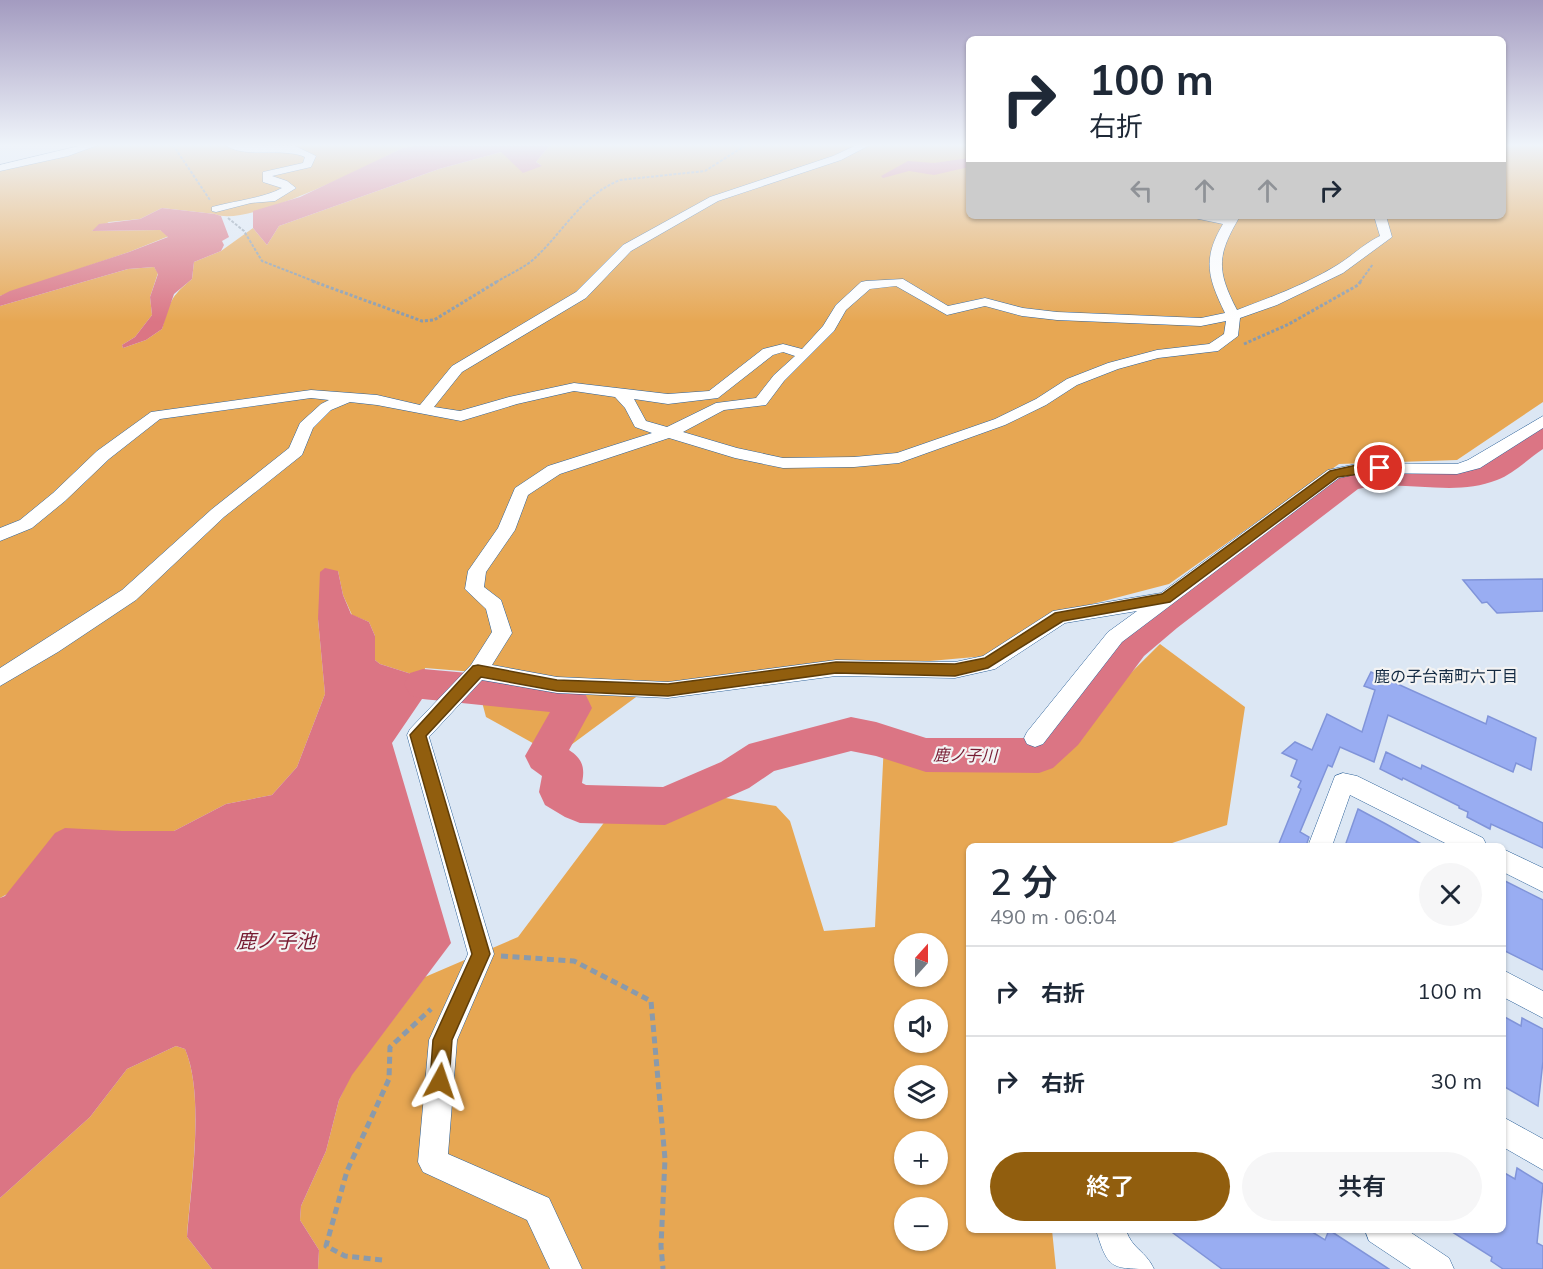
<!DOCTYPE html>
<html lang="ja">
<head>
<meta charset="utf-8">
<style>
	:root { --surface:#fff; --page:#f6f6f7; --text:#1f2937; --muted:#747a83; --line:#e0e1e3; --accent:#915e0e }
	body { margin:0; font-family:Mulish,"Noto Sans JP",sans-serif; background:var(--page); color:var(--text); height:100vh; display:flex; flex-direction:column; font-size:22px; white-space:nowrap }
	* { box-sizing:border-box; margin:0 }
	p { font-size:20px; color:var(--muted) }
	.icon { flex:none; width:33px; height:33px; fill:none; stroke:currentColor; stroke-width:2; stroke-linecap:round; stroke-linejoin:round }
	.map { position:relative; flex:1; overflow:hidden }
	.drawer { position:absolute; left:966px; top:843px; width:540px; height:390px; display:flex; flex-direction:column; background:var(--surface); border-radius:9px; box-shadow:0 2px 4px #0004 }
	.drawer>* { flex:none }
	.top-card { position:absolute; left:966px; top:36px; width:540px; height:183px; border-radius:9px; box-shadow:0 2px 4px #0004; background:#fff; color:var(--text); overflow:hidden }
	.needle { width:39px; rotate:21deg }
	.controls { position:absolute; left:894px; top:933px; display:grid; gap:12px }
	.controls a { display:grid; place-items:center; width:54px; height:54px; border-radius:50%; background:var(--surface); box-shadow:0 2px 4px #0004; font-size:30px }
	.pin { position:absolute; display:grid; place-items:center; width:51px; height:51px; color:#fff; margin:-26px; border:3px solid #fff; border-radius:50%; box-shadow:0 2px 6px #0007 }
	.me { position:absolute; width:66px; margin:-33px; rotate:5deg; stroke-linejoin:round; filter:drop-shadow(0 0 4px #0008) }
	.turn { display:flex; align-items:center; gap:21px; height:126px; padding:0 24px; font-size:27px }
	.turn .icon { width:78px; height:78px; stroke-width:2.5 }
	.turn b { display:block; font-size:42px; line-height:51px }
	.lanes { display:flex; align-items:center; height:57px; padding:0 24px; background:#0003; justify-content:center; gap:30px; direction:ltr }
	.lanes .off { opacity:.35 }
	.round { display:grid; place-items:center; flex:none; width:63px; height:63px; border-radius:32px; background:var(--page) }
	.headline { display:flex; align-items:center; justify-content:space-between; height:102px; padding:0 24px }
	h1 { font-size:36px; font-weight:600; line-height:45px }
	.primary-button { display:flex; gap:12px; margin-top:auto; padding:12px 24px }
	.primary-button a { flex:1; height:69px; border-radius:36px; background:var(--accent); color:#fff; font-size:24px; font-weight:600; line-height:69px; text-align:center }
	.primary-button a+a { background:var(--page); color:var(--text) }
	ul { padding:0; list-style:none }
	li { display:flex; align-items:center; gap:18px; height:90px; padding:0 24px; border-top:2px solid var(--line) }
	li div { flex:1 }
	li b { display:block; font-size:22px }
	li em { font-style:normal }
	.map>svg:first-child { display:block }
</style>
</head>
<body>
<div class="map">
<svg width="1543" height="1269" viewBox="0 0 1543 1269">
	<rect width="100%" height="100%" fill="#dce7f4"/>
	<g fill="#e7a753" fill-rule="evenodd">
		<path d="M81,145H420L403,148C370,164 246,229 215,214L162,208L140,219L109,222L92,231L160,230L169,236L129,252L0,296V169Z"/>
		<path d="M550,145H969V216H1503V145H1543V402L1457,460L1339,464L1169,584L1046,616L986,656L651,686L556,756L486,717L474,672L425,668L424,678L380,664L375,660V636L369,622L352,615L343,595L338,571L318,619L325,694L297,767L272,795L226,804L174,831H122L0,898V306L128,269L154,267L158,273L150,297L152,315L135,337L122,345L123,348L146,340L162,329C170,302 170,297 192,279L194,262L221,251L253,228L267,245L279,226L439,169L501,152L541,165L536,162Z"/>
		<path d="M1160,644L1245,707L1227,825L1163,846H969V1230H1052L1056,1269H318L319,1250L300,1220L301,1206L326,1151L339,1100L351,1075L425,977L518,937L609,816L719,797L776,806L790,821L824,931L875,927L884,743L1053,750ZM904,944H938V976H904ZM904,1010H938V1042H904ZM904,1076H938V1108H904ZM904,1142H938V1174H904ZM904,1208H938V1240H904Z"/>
		<path d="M176,1046L185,1049C205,1096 191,1185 187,1237L212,1269H0V1198L90,1117L127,1069Z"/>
	</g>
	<g fill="#db7584">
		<polygon points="420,145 550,145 536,162 542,166 523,173 501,152 439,169 279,226 267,245 253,228 253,211 300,197 403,148"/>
		<polygon points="969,158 969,167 934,175 909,171 883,178 881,176 908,161 934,163"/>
		<polygon points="162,208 215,214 221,216 229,237 222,241 224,245 221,251 194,262 192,279 174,294 162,329 146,340 123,348 122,345 135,337 152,315 150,297 158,274 154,267 128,269 0,306 0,296 10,291 129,252 168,237 160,230 92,231 99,224 140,219"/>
		<path d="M325,568L338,571L343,595L351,614L369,622L375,636V660L380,664L424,678L432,679L440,675L473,685L471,700L422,699L392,743L451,943L352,1075L339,1100L326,1151L301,1206L300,1220L319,1250L318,1269H212L187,1237C191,1186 205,1095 185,1049L176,1046L127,1069L90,1117L0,1198V898L5,896L55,833L65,828L122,831H174L226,804L272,795L297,767L325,694L318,619L320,572Z"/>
	</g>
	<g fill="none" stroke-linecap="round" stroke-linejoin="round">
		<path fill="#db7584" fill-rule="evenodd" d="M1543,427V449C1528,459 1513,474 1497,480C1452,498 1403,478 1358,489L1177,628L1144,656L1078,745L1053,768L1039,773L926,772L876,756L851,751L774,771L749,788L665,825L580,823L565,817L545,805L539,792L542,776L531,768L525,756L550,712L423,699L410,695L404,684L410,673L423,669L568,682L582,687L592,708L569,750C583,759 585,768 582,783L586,785L663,787L721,762L749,744L851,717L876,722L926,738H1031L1050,721L1118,636L1151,608L1337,474L1374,465L1458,468L1479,464L1533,430Z"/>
	</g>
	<g fill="#99adf2" stroke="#8094d9" stroke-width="1.5">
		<polygon points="1543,579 1543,611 1497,613 1487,602 1482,603 1463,580"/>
		<polygon points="1371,672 1486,724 1488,716 1536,738 1531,770 1516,763 1513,772 1388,715 1374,762 1340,747 1332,767 1328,765 1300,832 1309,837 1306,846 1278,846 1301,789 1298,787 1301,781 1291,776 1297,760 1282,753 1295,742 1312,750 1327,714 1362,732 1375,690 1364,686"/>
		<polygon points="1386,752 1421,769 1422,765 1543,823 1543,848 1491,824 1490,829 1467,817 1468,812 1459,808 1459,806 1403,778 1402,780 1380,769"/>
		<polygon points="1358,809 1386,824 1425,846 1345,846"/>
		<polygon points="1503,880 1543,900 1543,970 1503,950"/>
		<polygon points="1503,1016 1521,1026 1522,1018 1543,1029 1543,1061 1538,1106 1503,1086"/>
		<polygon points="1517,1168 1543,1184 1537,1243 1543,1246 1543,1269 1503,1269 1491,1261 1492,1257 1449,1230 1503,1230 1503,1172 1515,1179"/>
		<polygon points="1169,1230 1309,1230 1325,1240 1329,1230 1389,1269 1222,1269"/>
	</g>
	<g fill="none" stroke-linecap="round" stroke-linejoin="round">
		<g stroke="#2c6199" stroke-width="1">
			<g id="minor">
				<polygon points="83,145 98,145 68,156 0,171 0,165"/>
				<path d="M226,145L295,146L316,156L311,167L272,176L287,181L296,188L275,201L251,203L216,212L212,211V207C234,201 264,198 282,188L263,182V172L303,163L305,157C283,147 242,159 226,145Z"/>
				<path d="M857,145H870L841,160L718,201L631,251L586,298L462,372L434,407L460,411L509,397L574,383L668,394L709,391L763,349L783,344L802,349L823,326L836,305L861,282L866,281L903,279L948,306L985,298L1023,308L1057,312L1201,318L1225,313C1208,278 1202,259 1223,224L1194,218L1192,216H1240C1218,254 1215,268 1237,310C1269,298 1304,285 1334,267C1350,258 1363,244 1380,236L1374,216H1386L1392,237L1343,273L1277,305L1240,318L1238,336L1218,351L1158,358L1118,369L1077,385L1046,405L1005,425L899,463L854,467L783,468L735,458L669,438L560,474L528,495L515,530L486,572L484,587L501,600L512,633L492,665L557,677L668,682L836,660L955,662L983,656L1053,611L1161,593L1328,470L1361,463L1457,464L1468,460L1543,416V428L1480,468L1457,474L1361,473L1339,478L1122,642L1043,744L1035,747L1027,744L1024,738L1027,732L1108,632L1137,611L1065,623L995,669L955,678L836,676L668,698L557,693L482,680L429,737L494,954L457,1040L448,1154L549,1198L582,1269H550L527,1220L423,1172L418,1162L429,1040L468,954L407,735L410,729L471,665L492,632L486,609L465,589L468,571L498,528L515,488L548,466L652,433L635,427L625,408L615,397L574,391L517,404L461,421L377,405L350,402L331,410L313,428L302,455L224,517L136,600L58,652L0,686V668L122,590L212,509L289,448L300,423L321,404L329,400L311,398L160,419L109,459L65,501L32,528L0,541V528L20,520L53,493L97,451L151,412L311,390L377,395L420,405L452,366L576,292L623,245L710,197L833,156ZM896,286L947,315L985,306L1022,316L1057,320L1201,326L1226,321L1224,334L1209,344L1157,350L1108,363L1067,379L1036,399L995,419L897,453L854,457L783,458L737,448L683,432L724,410L766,405L784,381L834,331L846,310L870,289ZM783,352L795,356L774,375L756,398L716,403L667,427L646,421L634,399L668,404L718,398L773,355Z"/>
				<polygon points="1343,773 1357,776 1483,838 1487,846 1451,846 1350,795 1332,846 1308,846 1335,776"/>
				<polygon points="1503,849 1543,868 1543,892 1503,872"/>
				<polygon points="1503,970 1543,991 1543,1018 1503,997"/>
				<polygon points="1503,1117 1543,1139 1543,1170 1503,1147"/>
				<path d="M1096,1230H1126C1132,1249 1146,1251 1154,1269C1110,1269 1108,1269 1096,1230Z"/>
				<polygon points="1365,1230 1407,1230 1449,1258 1454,1269 1411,1269 1369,1241"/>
			</g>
		</g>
		<g stroke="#8a9aab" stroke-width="2" stroke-dasharray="3 1.5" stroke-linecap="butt">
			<polyline points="173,145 210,200"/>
			<polyline points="228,218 244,231 262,261 316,282"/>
			<path d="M496,282C508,275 524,268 535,258C564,231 582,195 620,180L705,171L746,145"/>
			<polyline points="1360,282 1373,264"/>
		</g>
		<g stroke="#8a9aab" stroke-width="3" stroke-dasharray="3 2" stroke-linecap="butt">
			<polyline points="312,281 422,321 434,320 498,281"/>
			<polyline points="1244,344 1289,324 1358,285 1361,281"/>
		</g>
		<g stroke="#8a9aab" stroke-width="5" stroke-dasharray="7 4.5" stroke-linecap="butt">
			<polyline points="501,956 574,961 651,1001 665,1159 661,1246 663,1269"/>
			<polyline points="382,1260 345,1256 326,1246 347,1171 389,1079 390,1047 431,1009"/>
		</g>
		<use href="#minor" fill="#fff" fill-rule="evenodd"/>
	</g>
	<linearGradient id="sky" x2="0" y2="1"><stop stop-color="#a39bc0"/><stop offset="0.45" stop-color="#eff4fa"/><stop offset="1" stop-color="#eff4fa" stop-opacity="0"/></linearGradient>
	<rect width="1543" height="322" fill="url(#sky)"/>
	<path fill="#915e0e" stroke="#5e3d09" stroke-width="1.5" d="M1361,464H1380L1386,468C1381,472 1348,475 1338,477L1170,602L1063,621L988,668L955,676L836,673L668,696L557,691L481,677L426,736L490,954L452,1040L449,1081L446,1087L440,1090L433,1087L430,1081L433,1040L472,954L410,735L473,666L478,665L557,680L668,684L836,662L955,664L985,658L1055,613L1162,594L1330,471Z"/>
	<g text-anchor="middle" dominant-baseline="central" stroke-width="4.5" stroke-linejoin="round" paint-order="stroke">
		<g font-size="16" fill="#142b43" stroke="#f3f3f3">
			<text x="1446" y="676">鹿の子台南町六丁目</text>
		</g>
		<g font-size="16" font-style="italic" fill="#771b32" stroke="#f3f3f3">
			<text transform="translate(965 755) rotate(1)">鹿ノ子川</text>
		</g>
		<g font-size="20" font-style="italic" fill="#771b32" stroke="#f3f3f3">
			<text x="276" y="940">鹿ノ子池</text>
		</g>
	</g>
</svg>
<div class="controls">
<a><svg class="needle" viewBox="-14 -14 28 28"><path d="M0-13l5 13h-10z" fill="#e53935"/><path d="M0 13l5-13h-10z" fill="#747a83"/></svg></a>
<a><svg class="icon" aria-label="sound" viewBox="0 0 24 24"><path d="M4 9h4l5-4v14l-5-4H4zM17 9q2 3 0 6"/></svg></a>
<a><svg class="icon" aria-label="layers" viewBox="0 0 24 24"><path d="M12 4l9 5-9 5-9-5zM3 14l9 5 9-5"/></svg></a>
<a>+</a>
<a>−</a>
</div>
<div class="pin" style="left:1380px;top:468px;background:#d93025"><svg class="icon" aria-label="arrive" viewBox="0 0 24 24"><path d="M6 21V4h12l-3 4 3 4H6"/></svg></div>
<svg class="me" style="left:440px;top:1081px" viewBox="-20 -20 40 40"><path d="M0-17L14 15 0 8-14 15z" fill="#915e0e" stroke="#fff" stroke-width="4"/></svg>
<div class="top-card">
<div class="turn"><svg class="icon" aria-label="right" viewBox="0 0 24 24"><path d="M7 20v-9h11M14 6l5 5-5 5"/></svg><div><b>100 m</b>右折</div></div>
<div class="lanes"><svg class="icon off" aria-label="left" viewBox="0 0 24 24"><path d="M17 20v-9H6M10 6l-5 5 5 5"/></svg><svg class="icon off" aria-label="ahead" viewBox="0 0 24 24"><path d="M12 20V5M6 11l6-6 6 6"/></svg><svg class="icon off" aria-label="ahead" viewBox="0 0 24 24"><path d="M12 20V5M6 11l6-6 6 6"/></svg><svg class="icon" aria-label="right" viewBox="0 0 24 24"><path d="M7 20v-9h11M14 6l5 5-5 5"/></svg></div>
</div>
<section class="drawer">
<div class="headline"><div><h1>2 分</h1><p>490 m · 06:04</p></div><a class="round"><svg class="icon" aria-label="close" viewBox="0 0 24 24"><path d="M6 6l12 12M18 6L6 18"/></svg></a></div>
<ul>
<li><svg class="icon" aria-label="right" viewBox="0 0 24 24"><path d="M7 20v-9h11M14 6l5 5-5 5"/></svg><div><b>右折</b></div><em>100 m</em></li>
<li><svg class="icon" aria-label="right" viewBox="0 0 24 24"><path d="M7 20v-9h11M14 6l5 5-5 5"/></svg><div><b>右折</b></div><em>30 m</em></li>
</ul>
<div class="primary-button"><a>終了</a><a>共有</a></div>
</section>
</div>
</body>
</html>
